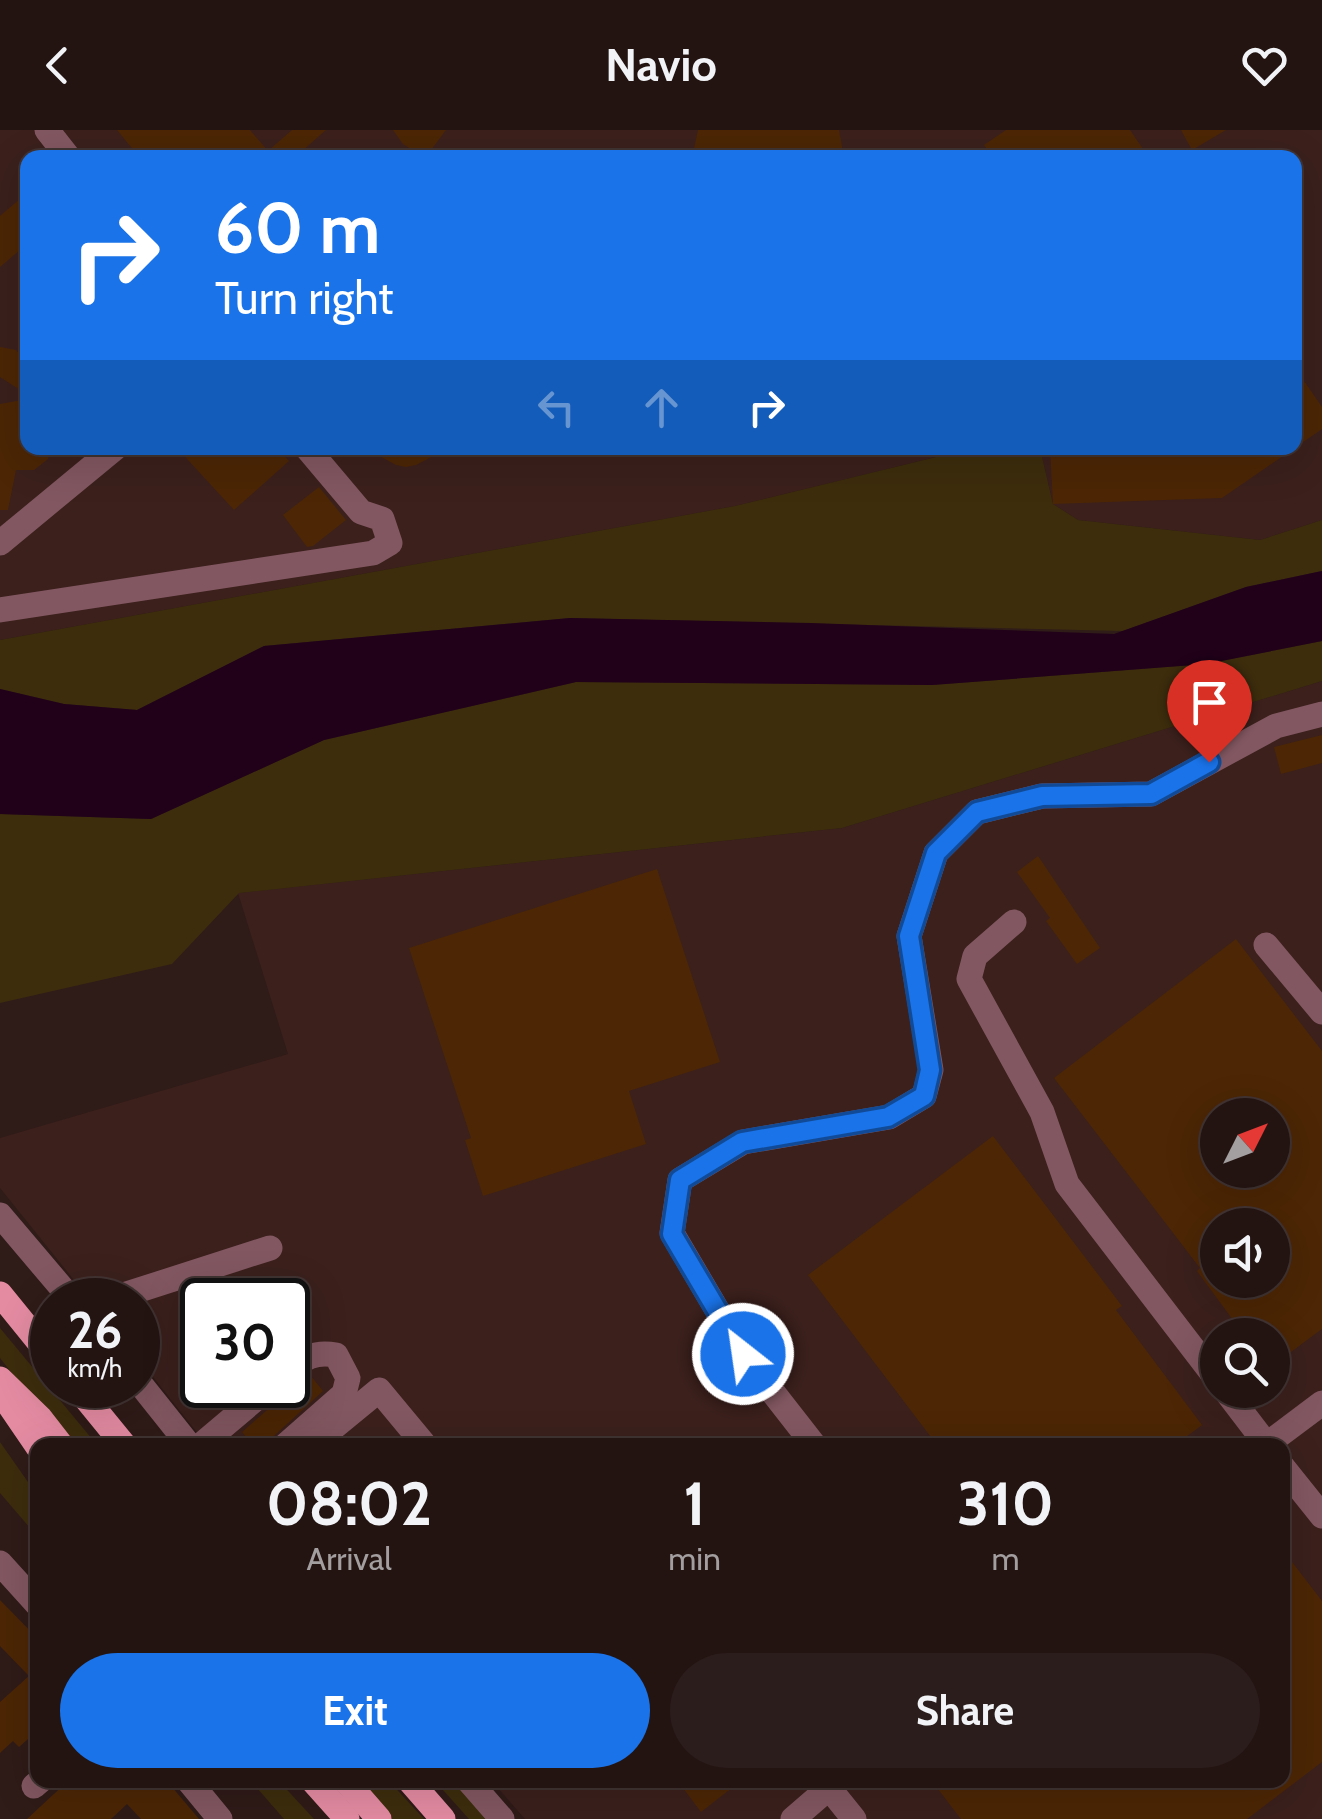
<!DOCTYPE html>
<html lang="en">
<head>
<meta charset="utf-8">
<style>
	:root { --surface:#231412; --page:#2b1d1b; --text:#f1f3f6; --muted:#a39e9f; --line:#403332; --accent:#1a73e8 }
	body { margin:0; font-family:Cabin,sans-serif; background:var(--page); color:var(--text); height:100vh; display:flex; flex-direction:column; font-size:38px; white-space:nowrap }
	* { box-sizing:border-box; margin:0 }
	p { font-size:32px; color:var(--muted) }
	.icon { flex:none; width:55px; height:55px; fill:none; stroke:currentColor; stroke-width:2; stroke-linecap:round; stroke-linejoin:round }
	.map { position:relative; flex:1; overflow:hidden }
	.sheet { position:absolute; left:30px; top:1308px; width:1260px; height:350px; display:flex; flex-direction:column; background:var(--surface); border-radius:20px; box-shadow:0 10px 40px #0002,0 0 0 2px var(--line) }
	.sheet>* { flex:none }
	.guide { position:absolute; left:20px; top:20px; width:1282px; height:305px; border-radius:20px; box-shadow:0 10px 40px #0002,0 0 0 2px var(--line); background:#1a73e8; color:#fff; overflow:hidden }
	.needle { width:65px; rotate:48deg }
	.fabs { position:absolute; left:1200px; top:968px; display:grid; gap:20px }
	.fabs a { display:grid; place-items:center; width:90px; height:90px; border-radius:50%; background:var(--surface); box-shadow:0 10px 40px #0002,0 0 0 2px var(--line); font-size:50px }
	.speed { position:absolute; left:30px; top:1148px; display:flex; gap:20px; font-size:50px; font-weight:700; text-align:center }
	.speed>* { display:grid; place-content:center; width:130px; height:130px; border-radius:50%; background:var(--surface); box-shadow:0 10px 40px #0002,0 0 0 2px var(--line); line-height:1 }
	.speed small { font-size:25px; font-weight:400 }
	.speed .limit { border:5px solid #111; border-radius:15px; background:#fff; color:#111 }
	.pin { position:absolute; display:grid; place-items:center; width:85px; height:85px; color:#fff; margin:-102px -42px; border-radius:50% 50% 50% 0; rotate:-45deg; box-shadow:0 0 10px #0007 }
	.pin .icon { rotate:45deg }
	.me { position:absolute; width:110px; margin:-55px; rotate:330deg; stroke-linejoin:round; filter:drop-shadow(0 0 8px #0008) }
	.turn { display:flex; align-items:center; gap:35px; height:210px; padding:0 30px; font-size:45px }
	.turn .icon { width:130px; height:130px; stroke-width:2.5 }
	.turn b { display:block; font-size:70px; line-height:85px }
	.lanes { display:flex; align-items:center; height:95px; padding:0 30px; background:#0003; justify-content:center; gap:50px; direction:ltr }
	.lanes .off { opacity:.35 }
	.eta { display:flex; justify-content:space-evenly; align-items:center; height:170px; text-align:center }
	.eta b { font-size:60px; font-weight:800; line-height:70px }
	.action { display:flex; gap:20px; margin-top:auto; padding:20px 30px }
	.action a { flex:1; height:115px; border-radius:60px; background:var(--accent); color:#fff; font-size:40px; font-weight:800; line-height:115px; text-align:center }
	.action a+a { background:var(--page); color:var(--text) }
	header { display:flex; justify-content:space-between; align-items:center; height:130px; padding:0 30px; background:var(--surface); font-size:45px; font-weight:800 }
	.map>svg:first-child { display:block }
</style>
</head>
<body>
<header><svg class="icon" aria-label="back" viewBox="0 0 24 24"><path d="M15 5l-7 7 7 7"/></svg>Navio<svg class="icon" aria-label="heart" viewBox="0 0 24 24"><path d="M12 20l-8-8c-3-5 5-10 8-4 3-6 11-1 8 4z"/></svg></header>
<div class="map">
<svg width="1322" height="1689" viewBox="0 0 1322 1689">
	<rect width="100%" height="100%" fill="#2f1b18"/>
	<g fill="#3b201c" fill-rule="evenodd">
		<polygon points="0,0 1322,0 1322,390 1260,410 1078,390 1053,374 1040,318 1295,318 1295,28 28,28 28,318 973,318 735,376 0,510"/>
		<path d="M1322,551V1689H525L491,1650H1282V1315H207L138,1228V1170H90L0,1058V1008L288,924L238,763L842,698ZM1218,985H1272V1040H1218ZM1218,1095H1272V1150H1218ZM202,1170H288V1255H202ZM1218,1205H1272V1260H1218Z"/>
	</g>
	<g fill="#3d2d0d">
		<polygon points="973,318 1040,318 1053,374 1078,390 1260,410 1322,390 1322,441 1246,457 1123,501 570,488 264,516 137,580 64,574 0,559 0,510 735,376"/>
		<polygon points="1322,511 1322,551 842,698 239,763 172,834 0,873 0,684 151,689 324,610 576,552 932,555 1206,534"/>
		<polygon points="0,1198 97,1315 68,1315 0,1228"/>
		<polygon points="0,1312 37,1365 37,1406 0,1363"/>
		<polygon points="250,1650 278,1650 314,1689 284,1689"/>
		<polygon points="352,1650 388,1650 424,1689 388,1689"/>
		<polygon points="434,1650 454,1650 488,1689 469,1689"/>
	</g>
	<polygon fill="#21011a" points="1322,441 1322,511 1206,534 932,555 576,552 324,610 151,689 0,684 0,559 64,574 137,580 264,516 570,488 811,493 1114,504 1246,457"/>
	<g fill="#4c2605" fill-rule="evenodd">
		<polygon points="117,0 250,0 268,21 292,0 326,0 294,28 140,28"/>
		<polygon points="393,0 446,0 431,20 416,22 403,14"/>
		<polygon points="698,0 839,0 844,28 692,28"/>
		<polygon points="1006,0 1130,0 1149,28 993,28 984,15"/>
		<polygon points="1181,0 1226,0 1192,20"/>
		<polygon points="28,62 28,113 0,137 0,86"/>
		<polygon points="0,217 16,220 22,228 28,265 0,247"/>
		<polygon points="1295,238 1322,277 1322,299 1222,368 1053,374 1050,318 1295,318"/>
		<polygon points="28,269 28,318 50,318 48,329 34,340 16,340 8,380 0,380 0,274"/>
		<polygon points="177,318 277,318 289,331 234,380"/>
		<polygon points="365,318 449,318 416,335 406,337 396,335"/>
		<polygon points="319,357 346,390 313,416 307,417 283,385"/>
		<polygon points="1322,605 1322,633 1281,644 1274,617"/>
		<polygon points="1038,726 1100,818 1077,834 1046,791 1050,788 1017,742"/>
		<polygon points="657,739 720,932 629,961 646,1014 483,1066 465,1010 471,1008 409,818"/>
		<path d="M1236,809L1322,921V1199L1272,1236V1205H1244L1197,1141L1200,1138L1054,948ZM1218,985H1272V1040H1218ZM1218,1095H1272V1150H1218Z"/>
		<polygon points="993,1006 1122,1176 1116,1180 1202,1295 1175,1315 937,1315 808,1145"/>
		<polygon points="310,1245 323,1261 264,1315 253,1315 242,1302 282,1267 288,1258"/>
		<polygon points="1282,1419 1322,1471 1322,1632 1247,1689 961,1689 931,1650 1282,1650"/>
		<polygon points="0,1470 38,1509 38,1600 19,1617 13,1611 0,1623 0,1572 29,1546 0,1516"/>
		<polygon points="69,1650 166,1650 199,1689 141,1689 127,1674 111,1689 27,1689"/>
		<polygon points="677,1650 742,1650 701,1682"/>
	</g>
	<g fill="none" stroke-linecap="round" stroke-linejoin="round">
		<g stroke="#825761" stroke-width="25">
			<polyline points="47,0 69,28"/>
			<polyline points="0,413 115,318"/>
			<polyline points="0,480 373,423 390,413 382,389 361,382 307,318"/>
			<polyline points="1014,792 975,826 969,849 1042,982 1067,1054 1218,1251"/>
			<polyline points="1266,815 1322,882"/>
			<polyline points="0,1085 72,1170"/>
			<polyline points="108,1170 270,1118"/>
			<polyline points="138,1251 189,1315"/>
			<polyline points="1225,1260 1267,1315"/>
			<polyline points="201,1315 272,1255"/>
			<path d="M286,1315L344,1264L348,1248L336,1225C314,1221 304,1228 288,1242"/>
			<polyline points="312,1315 379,1260 423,1313 421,1315"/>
			<polyline points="814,1315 743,1224 672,1103 680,1050 743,1012 889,987 924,966 931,940 909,806 936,723 977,682 1042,666 1151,664 1276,596 1322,584"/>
			<polyline points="1266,1315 1322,1273"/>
			<polyline points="1282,1336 1322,1386"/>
			<polyline points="0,1433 38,1475"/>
			<polyline points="188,1650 220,1689"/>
			<polyline points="468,1650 502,1689"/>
			<polyline points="34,1656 41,1650"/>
			<polyline points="829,1658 854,1689"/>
			<polyline points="793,1689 838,1650"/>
		</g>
		<g stroke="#e48ba2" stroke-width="25">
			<polyline points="0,1164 52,1228"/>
			<polyline points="0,1249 40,1288 61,1315"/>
			<polyline points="75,1255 124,1315"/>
			<polyline points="6,1270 38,1317"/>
			<polyline points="312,1650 347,1689"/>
			<polyline points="345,1650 379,1689"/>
			<polyline points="409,1650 443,1689"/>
		</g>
	</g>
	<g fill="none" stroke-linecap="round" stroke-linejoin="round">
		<g stroke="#114b97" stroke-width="25">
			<polyline id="route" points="743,1224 672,1104 680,1050 742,1012 888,987 924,966 930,940 909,806 936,723 977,682 1042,666 1151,664 1209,632"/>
		</g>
		<use href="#route" stroke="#1a73e8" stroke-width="18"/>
	</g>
</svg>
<div class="fabs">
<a><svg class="needle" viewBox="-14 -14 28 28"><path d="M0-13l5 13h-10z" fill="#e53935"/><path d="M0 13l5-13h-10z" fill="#a39e9f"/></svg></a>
<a><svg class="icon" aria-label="sound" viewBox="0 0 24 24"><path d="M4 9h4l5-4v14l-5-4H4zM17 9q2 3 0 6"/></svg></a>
<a><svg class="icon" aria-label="search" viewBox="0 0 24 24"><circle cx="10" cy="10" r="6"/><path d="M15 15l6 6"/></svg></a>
</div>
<div class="speed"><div>26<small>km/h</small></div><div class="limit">30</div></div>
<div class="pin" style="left:1209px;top:632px;background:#d93025"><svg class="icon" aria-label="arrive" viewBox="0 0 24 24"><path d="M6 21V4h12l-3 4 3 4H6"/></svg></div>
<svg class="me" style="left:743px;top:1224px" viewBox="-20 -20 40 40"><circle r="17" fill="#1a73e8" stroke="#fff" stroke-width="3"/><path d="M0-11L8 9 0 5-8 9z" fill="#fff"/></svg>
<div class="guide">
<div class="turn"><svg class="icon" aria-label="right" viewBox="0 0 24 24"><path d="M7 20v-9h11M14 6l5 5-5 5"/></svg><div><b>60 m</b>Turn right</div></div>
<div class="lanes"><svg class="icon off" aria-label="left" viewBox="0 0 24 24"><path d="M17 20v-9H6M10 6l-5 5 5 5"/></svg><svg class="icon off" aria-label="ahead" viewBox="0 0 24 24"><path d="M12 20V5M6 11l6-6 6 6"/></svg><svg class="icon" aria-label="right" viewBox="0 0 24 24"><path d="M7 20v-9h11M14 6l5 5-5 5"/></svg></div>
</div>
<section class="sheet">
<div class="eta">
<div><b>08:02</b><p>Arrival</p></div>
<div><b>1</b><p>min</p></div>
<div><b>310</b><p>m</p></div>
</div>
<div class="action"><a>Exit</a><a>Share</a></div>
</section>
</div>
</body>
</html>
